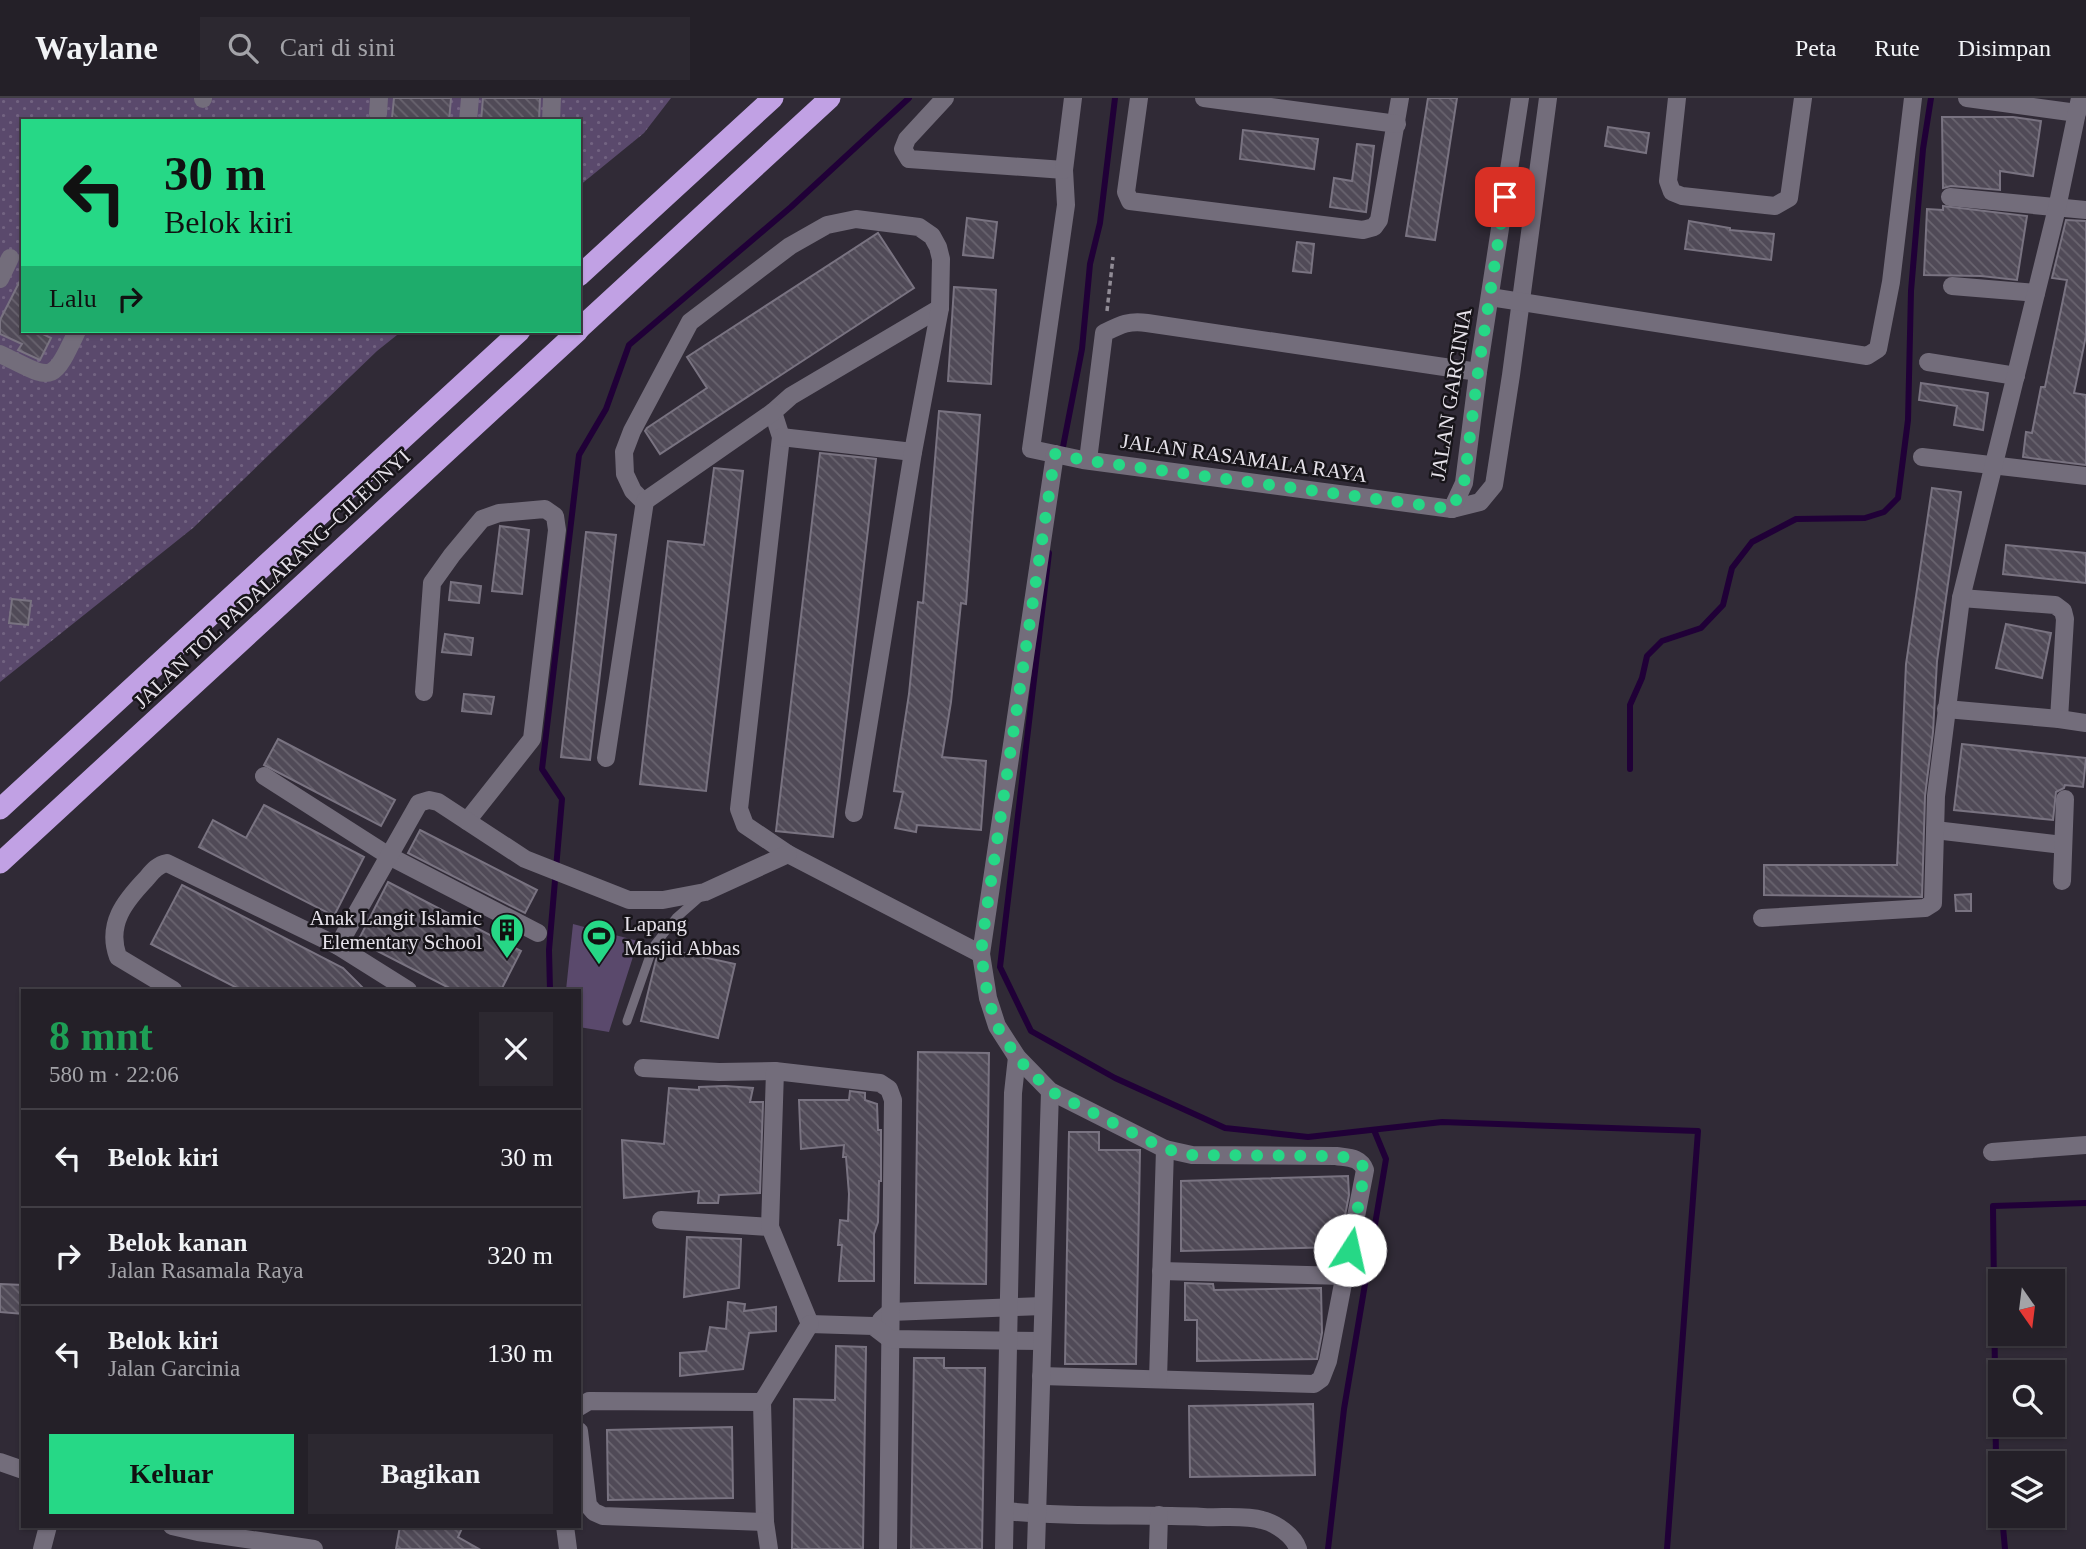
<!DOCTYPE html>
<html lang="id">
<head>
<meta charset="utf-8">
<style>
	:root { --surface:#242028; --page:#2c2830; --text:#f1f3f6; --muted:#a3a3a8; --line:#413e45; --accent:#26d886 }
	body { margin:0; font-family:"Times New Roman",serif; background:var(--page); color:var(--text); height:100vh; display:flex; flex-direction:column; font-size:26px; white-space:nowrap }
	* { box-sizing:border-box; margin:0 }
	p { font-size:23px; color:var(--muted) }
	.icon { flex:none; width:38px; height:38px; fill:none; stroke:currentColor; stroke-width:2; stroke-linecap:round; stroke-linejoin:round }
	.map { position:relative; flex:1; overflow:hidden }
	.side { position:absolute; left:21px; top:891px; width:560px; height:539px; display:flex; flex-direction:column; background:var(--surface); border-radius:0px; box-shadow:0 2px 5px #0004,0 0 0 2px var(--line) }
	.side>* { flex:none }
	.banner { position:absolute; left:21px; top:21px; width:560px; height:214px; border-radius:0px; box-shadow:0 2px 5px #0004,0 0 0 2px var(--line); background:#26d886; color:#111; overflow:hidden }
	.needle { width:46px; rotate:166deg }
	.buttons { position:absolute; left:1988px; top:1171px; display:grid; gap:14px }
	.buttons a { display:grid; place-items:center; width:77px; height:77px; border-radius:0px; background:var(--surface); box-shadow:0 2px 5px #0004,0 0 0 2px var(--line); font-size:35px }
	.pin { position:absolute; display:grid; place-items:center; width:60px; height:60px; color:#fff; margin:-30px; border-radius:14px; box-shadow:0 4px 10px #0006 }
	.me { position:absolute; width:77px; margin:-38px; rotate:10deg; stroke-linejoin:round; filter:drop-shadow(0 0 5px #0008) }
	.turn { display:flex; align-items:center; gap:24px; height:147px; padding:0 28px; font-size:32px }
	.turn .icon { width:91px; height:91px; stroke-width:2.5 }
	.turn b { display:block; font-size:49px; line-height:60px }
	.then { display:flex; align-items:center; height:66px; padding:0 28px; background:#0003; gap:14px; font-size:26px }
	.round { display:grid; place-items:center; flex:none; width:74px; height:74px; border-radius:0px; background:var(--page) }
	.headline { display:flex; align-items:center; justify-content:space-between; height:119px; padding:0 28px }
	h1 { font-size:42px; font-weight:700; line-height:52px; color:#1e9e55 }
	.button { display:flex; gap:14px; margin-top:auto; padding:14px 28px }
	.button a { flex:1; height:80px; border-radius:0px; background:var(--accent); color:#111; font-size:28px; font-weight:700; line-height:80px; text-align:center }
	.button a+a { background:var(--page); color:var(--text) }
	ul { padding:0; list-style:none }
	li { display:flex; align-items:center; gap:21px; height:98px; padding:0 28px; border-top:2px solid var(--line) }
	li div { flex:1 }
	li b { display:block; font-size:26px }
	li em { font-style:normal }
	header { display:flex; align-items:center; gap:42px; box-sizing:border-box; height:98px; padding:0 35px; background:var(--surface); border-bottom:2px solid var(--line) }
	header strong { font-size:33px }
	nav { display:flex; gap:38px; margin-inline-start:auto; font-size:24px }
	.search { width:490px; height:63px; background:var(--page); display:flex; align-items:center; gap:18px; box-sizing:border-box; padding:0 24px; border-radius:0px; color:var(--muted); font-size:26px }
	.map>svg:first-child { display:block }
</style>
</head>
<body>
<header>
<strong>Waylane</strong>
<div class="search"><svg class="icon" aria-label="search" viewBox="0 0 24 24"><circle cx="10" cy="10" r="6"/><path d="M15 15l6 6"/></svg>Cari di sini</div>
<nav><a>Peta</a><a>Rute</a><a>Disimpan</a></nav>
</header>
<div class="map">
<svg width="2086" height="1451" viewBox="0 0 2086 1451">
	<defs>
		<pattern id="grass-dots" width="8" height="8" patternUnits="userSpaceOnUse" patternTransform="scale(1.75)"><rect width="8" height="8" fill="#5a496c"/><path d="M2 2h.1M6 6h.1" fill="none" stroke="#726381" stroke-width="1.8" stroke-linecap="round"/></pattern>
		<pattern id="building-back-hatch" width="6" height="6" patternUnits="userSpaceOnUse" patternTransform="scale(1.75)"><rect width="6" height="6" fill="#504a57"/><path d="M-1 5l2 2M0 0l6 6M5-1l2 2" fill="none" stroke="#69646f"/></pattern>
	</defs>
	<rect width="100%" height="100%" fill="#302a36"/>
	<polygon fill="url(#grass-dots)" points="0,0 671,0 644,35 579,88 579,23 23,23 23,233 402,233 377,253 193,430 0,584"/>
	<polygon fill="#5a496c" points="573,826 638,843 609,934 579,929 579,892 566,892"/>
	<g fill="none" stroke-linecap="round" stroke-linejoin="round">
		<g stroke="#200037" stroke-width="6">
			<polyline points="1062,354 1082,251 1090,166 1100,125 1115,0"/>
			<polyline points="1049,455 1000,869 1031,933 1115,980 1225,1030 1308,1039 1442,1024 1698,1033 1667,1451"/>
			<polyline points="1630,671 1630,607 1642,580 1647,558 1662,543 1701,530 1723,507 1732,470 1752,444 1796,421 1865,420 1884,414 1898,400 1908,322 1911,193 1923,51 1931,0"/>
			<polyline points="550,892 549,852 562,701 542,671 579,357 606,311 629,247 791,109 909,0"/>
			<polyline points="2000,1401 1996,1362 1993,1108 2086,1105"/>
			<polyline points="2002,1418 2005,1451"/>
			<polyline points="1328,1451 1344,1311 1386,1061 1374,1032"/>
		</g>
	</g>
	<g fill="url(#building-back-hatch)" stroke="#797381" stroke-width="2">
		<polygon points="394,0 451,0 449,23 392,20"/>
		<polygon points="483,0 540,0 539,23 481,23"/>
		<polygon points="1428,0 1457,0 1435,142 1406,138"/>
		<polygon points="1942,19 2013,19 2041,23 2033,78 2000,73 2000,92 1951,88 1943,90"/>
		<polygon points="1608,29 1649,35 1646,55 1605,48"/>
		<polygon points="1243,32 1318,41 1314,71 1240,61"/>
		<polygon points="1357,46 1374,48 1366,114 1330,109 1334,80 1352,83"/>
		<polygon points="1943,108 2027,118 2017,182 1981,178 1924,177 1927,111 1943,112"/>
		<polygon points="967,120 997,124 993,160 963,157"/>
		<polygon points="2066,122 2086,123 2086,238 2074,295 2086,297 2086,367 2023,359 2026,334 2032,335 2041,289 2045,289 2067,182 2052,180"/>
		<polygon points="1689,123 1730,130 1730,132 1774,136 1771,162 1685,151"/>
		<polygon points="878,135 914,190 660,356 645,333 647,330 707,290 687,259"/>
		<polygon points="1297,144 1314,146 1311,175 1293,173"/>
		<polygon points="23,177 23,233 37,233 51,240 40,262 18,252 22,246 0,236 0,222"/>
		<polygon points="954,189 996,192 991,286 948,283"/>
		<polygon points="1921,285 1988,295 1983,332 1954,327 1957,308 1919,302"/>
		<polygon points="939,313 980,317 966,506 961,505 951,604 942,659 986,663 981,732 917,727 916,734 895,730 903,694 894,693 909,596 918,504 923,505"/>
		<polygon points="820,355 876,361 833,739 776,733"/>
		<polygon points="714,370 743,373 706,693 640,686 668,443 704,447"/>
		<polygon points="1932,390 1961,394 1937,563 1933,634 1925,698 1922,799 1764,797 1764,767 1897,767 1906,566"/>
		<polygon points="500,428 529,432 522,496 492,493"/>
		<polygon points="586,434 616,437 590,662 561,659"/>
		<polygon points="2006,447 2086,455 2086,485 2003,476"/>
		<polygon points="451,484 481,488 479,505 449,502"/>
		<polygon points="12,501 31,503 28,527 9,525"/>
		<polygon points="2006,526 2051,535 2042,580 1996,570"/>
		<polygon points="445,536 473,540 471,557 442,554"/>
		<polygon points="464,596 494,599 491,616 462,613"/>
		<polygon points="278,641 395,702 381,728 264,667"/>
		<polygon points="1962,646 2086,660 2083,689 2065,687 2064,690 2056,694 2053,722 1954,712"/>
		<polygon points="264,707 364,759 334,818 199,749 213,722 246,740"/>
		<polygon points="420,732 537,792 525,815 408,755"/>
		<polygon points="388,784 521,853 501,892 453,892 358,843"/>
		<polygon points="182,787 343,870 365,892 241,892 151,846"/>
		<polygon points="1971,796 1971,813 1956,813 1955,797"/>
		<polygon points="661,850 735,866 718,940 641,923 656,862"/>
		<polygon points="918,954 989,955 986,1186 915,1185"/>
		<polygon points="725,988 753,990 750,1004 763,1004 760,1095 719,1097 718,1105 698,1105 699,1093 624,1100 622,1042 664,1046 669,990 699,992 699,989"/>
		<polygon points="850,993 865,995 865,1002 877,1006 878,1032 881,1032 881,1083 879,1083 878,1124 874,1136 874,1183 839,1183 842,1147 838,1147 840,1122 848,1123 849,1096 846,1059 843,1059 844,1047 801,1051 799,1002 849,1002"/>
		<polygon points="1069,1034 1099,1034 1099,1052 1140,1052 1136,1266 1065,1266"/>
		<polygon points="1348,1078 1349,1097 1339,1149 1181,1153 1181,1083"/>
		<polygon points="687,1139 741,1141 739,1190 684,1199"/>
		<polygon points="1185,1185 1213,1186 1214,1192 1321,1190 1322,1235 1317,1261 1197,1263 1197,1222 1185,1222"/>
		<polygon points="0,1186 23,1187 23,1216 0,1214"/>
		<polygon points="728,1204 745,1206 744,1213 776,1209 776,1233 749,1235 743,1271 680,1278 680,1255 706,1253 710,1229 726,1231"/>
		<polygon points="836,1248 866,1249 863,1451 792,1451 794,1301 835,1302"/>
		<polygon points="914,1260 944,1260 944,1270 985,1270 982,1451 911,1451"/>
		<polygon points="1313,1306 1315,1377 1190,1379 1189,1308"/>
		<polygon points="732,1329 733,1400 608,1402 607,1332"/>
		<polygon points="400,1428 463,1428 458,1439 479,1451 396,1451"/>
	</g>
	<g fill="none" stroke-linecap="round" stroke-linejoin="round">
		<polyline stroke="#918c96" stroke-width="3.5" stroke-dasharray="5 3.5" stroke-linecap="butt" points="1107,213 1113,159"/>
		<polyline stroke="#736d7b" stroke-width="9" points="627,923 653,849 676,820 701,798"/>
		<g stroke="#736d7b" stroke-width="18">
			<polyline points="945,0 907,41 903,51 909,61 1064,72 1066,107 1031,351 1083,362 1452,411 1480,404 1494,387 1511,277 1548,0"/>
			<polyline points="1139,0 1126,94 1130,103 1363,132 1374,129 1379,122 1400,0"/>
			<polyline points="1204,0 1397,26"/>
			<polyline points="1677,0 1668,83 1672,94 1682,98 1775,108 1789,100 1803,0"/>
			<polyline points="1967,0 2077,15"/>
			<polyline points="203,1 203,0"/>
			<polyline points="378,16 379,0"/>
			<polyline points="468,23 470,0"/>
			<polyline points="551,23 552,0"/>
			<polyline points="1064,72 1073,0"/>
			<polyline points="1950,99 2086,112"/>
			<polyline points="0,181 10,160"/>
			<polyline points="1952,188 2036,195"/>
			<polyline points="1490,199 1867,258 1878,251 1891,184 1913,0"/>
			<polyline points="940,210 791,298 773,314 781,339 739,711 745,727 788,756 981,856"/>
			<path d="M0,256C52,281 51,289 77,233"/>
			<polyline points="1928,264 2016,278"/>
			<polyline points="781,339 913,354"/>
			<polyline points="1922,359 2086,378"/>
			<path d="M1088,362L1104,235C1120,227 1129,222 1147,225L1478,274"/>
			<polyline points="645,405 633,393 625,376 624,354 632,333 690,224 790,148 827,127 856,121 919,129 932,138 938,149 941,161 940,210 913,354 854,715"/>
			<polyline points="1452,411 1464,385 1478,274 1520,0"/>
			<polyline points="1961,500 2055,507 2063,513 2065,521 2059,621"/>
			<polyline points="424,594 432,485 452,457 482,421 499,415 545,411 555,418 557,432 532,641 467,723"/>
			<polyline points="1946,611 2059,621 2086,625"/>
			<polyline points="606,660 645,403 773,314"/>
			<polyline points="264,678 389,758 538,835"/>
			<polyline points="1935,732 2063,747"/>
			<polyline points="2062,783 2065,701"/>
			<polyline points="1762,820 1925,810 1933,805 1936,698 1961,500 2057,110 2080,0"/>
			<polyline points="338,848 408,892"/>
			<path d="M173,892L118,859C106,826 125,803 146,781C152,774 157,767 167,765L338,848L419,705L429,702L438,704L525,761L629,802H663L705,794L788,756"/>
			<polyline points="643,970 719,974 775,973"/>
			<polyline points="1992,1054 2086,1047"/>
			<polyline points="661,1122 770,1129"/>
			<polyline points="1161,1173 1345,1178"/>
			<polyline points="881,1222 890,1214 1043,1208"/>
			<polyline points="810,1226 770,1129 775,973 880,985 889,991 893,1002 888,1451"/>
			<polyline points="810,1226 873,1228 890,1241 1042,1243"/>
			<path d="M1041,1278L1314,1286L1321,1281L1328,1263L1365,1072C1360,1059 1349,1060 1336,1058L1192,1057L1165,1051L1050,993L1017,959L997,928L988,900L981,856L1055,356"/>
			<polyline points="1158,1281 1165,1051"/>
			<polyline points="762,1304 765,1424 769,1451"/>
			<polyline points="579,1309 589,1303 762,1304 810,1226"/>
			<polyline points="579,1333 588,1407 594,1414 603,1418 765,1424"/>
			<polyline points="0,1364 23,1372"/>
			<path d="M1006,1413C1071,1420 1138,1416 1203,1419C1222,1420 1245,1417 1262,1422C1276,1425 1294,1438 1298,1451"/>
			<polyline points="172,1428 198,1434 314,1451"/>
			<polyline points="565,1428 568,1451"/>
			<polyline points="42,1451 48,1428"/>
			<polyline points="1004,1451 1013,995 1017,959"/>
			<polyline points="1036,1451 1050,993"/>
			<polyline points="1158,1451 1159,1417"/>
		</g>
		<g stroke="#c1a1e4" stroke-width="21">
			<polyline points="579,178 773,0"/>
			<polyline points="579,231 830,0"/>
			<polyline points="0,711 520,233"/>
			<polyline points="0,765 578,233"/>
		</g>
	</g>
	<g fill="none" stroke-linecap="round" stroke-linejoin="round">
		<path stroke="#26d886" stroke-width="12" stroke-dasharray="0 21.6" d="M1350,1152L1365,1072C1359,1059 1348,1060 1336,1058L1192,1057L1165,1051L1050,993L1017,960L997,928L988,900L981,856L984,830L1055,356L1083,362L1452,411L1464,385L1478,274L1505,99"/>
	</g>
	<defs>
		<g id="building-pin" transform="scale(1.75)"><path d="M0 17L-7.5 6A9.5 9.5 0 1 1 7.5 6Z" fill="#26d886" stroke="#171419"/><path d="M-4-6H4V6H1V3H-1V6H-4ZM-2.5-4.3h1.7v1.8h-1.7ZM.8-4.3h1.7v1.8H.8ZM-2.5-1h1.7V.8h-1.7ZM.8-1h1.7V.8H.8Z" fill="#111"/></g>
		<g id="stadium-pin" transform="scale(1.75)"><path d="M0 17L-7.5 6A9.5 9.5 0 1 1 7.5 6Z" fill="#26d886" stroke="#171419"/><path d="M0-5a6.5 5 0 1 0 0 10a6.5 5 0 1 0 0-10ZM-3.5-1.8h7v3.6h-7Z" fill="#111"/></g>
	</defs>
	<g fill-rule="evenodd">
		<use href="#building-pin" x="507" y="832"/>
		<use href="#stadium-pin" x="599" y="838"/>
	</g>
	<g text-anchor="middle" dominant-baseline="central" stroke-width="5" stroke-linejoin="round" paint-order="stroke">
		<g font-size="21" fill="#e6e2ea" stroke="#171419">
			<text transform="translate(1451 296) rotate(-81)">JALAN GARCINIA</text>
			<text transform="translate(1244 360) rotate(8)">JALAN RASAMALA RAYA</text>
			<text transform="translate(272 481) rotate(-43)">JALAN TOL PADALARANG–CILEUNYI</text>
		</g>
		<g font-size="21" fill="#e6e2ea" stroke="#171419" text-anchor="end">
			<text x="482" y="820">Anak Langit Islamic<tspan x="482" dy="24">Elementary School</tspan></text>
			<text x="624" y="826" text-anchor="start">Lapang<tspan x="624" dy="24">Masjid Abbas</tspan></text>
		</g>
	</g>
</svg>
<div class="buttons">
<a><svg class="needle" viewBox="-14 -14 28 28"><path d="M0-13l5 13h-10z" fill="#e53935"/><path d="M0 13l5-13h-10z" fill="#a3a3a8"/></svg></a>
<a><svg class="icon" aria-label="search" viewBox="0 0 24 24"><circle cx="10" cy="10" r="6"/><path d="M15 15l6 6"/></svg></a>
<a><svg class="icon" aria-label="layers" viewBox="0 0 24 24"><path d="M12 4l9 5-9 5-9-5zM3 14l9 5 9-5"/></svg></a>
</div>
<div class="pin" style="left:1505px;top:99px;background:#d93025"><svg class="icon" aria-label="arrive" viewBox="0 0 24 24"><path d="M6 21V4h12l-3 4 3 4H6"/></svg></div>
<svg class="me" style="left:1350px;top:1152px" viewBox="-20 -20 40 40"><circle r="19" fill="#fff"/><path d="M0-13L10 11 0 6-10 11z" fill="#26d886"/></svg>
<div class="banner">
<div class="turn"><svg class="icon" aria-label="left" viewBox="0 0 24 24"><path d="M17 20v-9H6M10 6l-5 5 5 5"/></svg><div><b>30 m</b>Belok kiri</div></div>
<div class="then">Lalu<svg class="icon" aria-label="right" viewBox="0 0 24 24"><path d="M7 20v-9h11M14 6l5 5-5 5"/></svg></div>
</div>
<section class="side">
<div class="headline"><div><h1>8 mnt</h1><p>580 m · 22:06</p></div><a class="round"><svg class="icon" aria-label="close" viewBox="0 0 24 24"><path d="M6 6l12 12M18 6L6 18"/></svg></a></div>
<ul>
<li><svg class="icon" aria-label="left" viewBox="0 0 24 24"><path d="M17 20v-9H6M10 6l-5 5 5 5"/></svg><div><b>Belok kiri</b></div><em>30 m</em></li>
<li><svg class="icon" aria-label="right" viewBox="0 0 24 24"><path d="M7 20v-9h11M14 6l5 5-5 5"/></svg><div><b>Belok kanan</b><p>Jalan Rasamala Raya</p></div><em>320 m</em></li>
<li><svg class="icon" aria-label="left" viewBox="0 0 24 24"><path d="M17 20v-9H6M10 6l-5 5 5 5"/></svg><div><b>Belok kiri</b><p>Jalan Garcinia</p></div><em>130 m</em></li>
</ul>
<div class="button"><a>Keluar</a><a>Bagikan</a></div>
</section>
</div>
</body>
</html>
